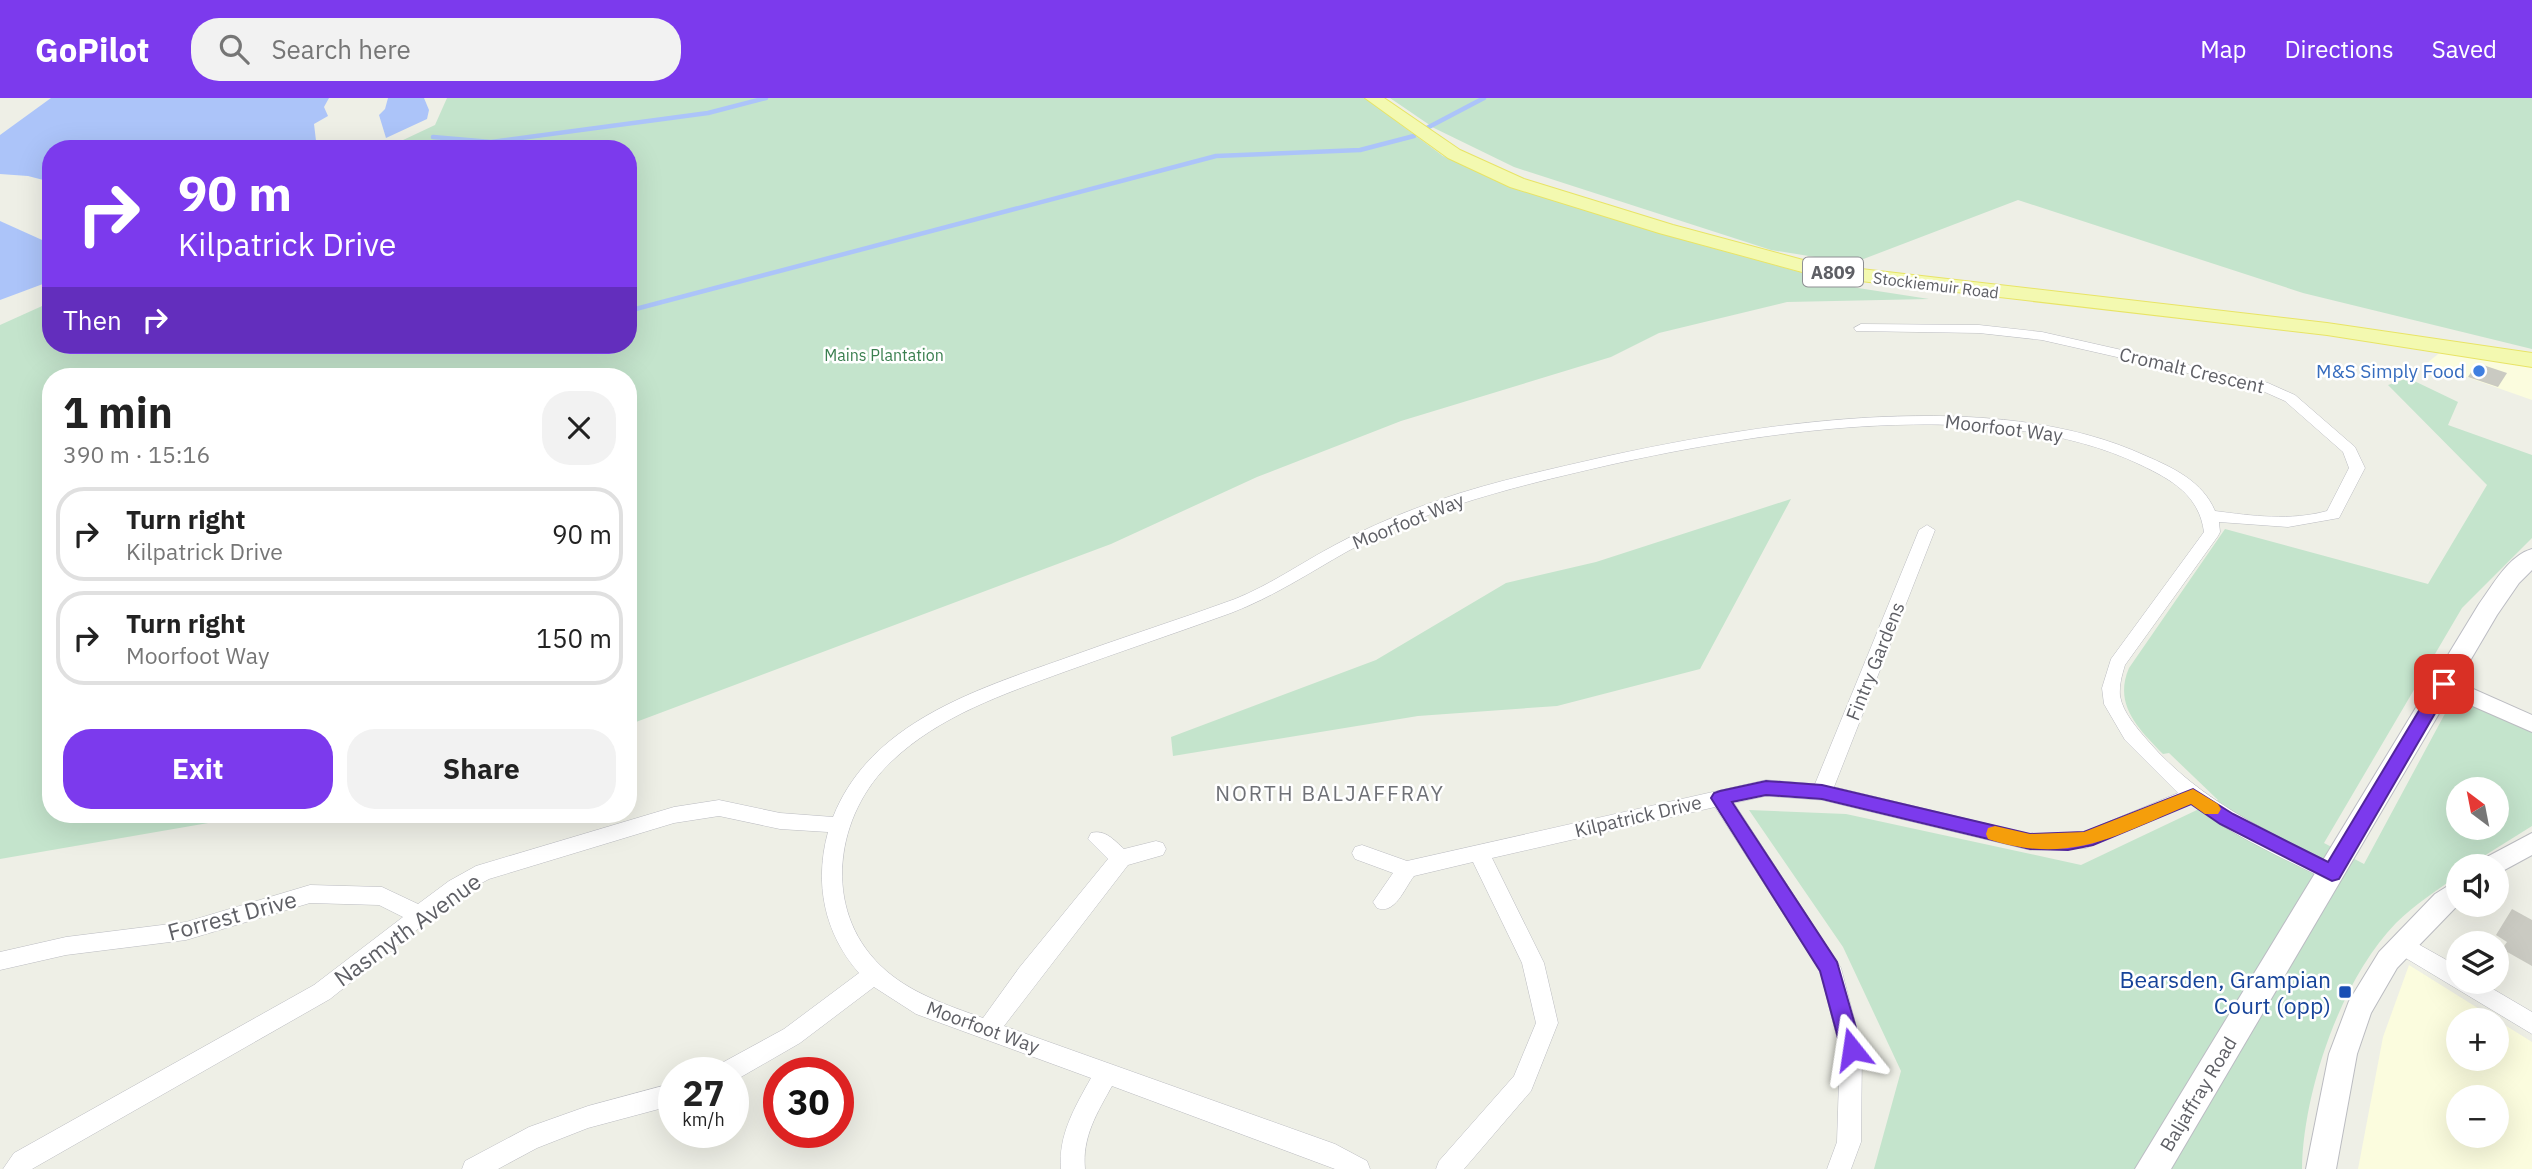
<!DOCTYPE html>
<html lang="en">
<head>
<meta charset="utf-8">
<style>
	:root { --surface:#fff; --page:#f2f2f2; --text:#222; --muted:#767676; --line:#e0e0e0; --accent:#7c3aed }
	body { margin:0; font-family:"IBM Plex Sans",sans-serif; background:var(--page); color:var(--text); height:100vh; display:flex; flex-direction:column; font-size:26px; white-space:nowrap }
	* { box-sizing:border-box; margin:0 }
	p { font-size:23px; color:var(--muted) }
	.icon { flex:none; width:38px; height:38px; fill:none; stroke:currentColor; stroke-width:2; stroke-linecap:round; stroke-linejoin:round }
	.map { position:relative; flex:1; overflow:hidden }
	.sheet { position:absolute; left:42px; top:270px; width:595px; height:455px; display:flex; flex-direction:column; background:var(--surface); border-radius:28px; box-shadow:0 7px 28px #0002 }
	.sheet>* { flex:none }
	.banner { position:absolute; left:42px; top:42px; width:595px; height:214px; border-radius:28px; box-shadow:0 7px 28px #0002; background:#7c3aed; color:#fff; overflow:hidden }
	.needle { width:46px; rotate:328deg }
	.controls { position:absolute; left:2446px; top:679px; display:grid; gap:14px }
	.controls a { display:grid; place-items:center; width:63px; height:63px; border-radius:50%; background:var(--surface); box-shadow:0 7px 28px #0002; font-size:35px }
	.speed { position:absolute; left:658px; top:959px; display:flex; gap:14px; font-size:35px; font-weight:700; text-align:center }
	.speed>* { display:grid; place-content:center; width:91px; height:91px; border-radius:50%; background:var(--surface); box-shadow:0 7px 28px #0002; line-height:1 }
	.speed small { font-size:18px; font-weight:400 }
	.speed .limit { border:10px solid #d22; background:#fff; color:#111 }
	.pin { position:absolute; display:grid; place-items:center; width:60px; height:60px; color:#fff; margin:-30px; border-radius:14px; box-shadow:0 4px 10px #0006 }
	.me { position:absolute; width:77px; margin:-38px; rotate:345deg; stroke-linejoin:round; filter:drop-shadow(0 0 5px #0008) }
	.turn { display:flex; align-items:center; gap:24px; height:147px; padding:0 21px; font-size:32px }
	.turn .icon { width:91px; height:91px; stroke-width:2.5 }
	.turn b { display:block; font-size:49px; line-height:60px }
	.then { display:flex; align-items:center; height:66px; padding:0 21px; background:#0003; gap:14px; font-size:26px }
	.round { display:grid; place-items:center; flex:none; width:74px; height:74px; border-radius:28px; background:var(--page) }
	.summary { display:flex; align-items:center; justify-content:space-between; height:119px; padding:0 21px }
	h1 { font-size:42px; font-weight:700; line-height:52px }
	.action { display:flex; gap:14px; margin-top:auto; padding:14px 21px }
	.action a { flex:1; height:80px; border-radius:28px; background:var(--accent); color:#fff; font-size:28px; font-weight:700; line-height:80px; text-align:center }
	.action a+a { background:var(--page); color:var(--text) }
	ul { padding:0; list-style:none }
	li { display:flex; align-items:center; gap:21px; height:94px; margin:0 14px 10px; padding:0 7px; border:4px solid var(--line); border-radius:28px }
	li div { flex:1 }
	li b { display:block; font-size:26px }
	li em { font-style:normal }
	header { display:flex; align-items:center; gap:42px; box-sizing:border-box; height:98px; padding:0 35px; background:var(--accent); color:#fff }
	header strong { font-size:33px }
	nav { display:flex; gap:38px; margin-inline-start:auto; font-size:24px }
	.search { width:490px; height:63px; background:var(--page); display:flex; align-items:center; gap:18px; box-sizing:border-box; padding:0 24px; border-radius:28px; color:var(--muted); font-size:26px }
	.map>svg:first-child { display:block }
</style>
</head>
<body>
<header>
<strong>GoPilot</strong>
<div class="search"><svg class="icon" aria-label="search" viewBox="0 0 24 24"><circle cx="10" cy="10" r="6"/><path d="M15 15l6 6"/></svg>Search here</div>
<nav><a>Map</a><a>Directions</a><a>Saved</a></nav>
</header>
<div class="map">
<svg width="2532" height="1071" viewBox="0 0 2532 1071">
	<rect width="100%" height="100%" fill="#eeefe6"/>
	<g fill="#fbfcde" fill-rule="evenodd">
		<polygon points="2443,252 2532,267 2532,302 2427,265"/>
		<path d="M2409,867L2532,944V1071H2358L2383,939ZM2459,922H2497V961H2459ZM2459,999H2497V1038H2459Z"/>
	</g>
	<g fill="#c4e4cc" fill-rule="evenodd">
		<polygon points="447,0 1365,0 1443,58 1491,78 1687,143 1858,190 1929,201 1787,204 1659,235 1611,259 1401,323 1257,379 1111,446 628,627 628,278 51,278 51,716 260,716 0,761 0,227 51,204 51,247 628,247 628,51 384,51 435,27"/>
		<polygon points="1390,0 2532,0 2532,251 2303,195 2018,102 1853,165 1771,152 1514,69 1434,30"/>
		<path d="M2408,280L2458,304L2448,327L2532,357V440L2462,510L2324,745L2364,766L2448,610L2477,607L2532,632V728L2468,768H2459V776C2438,792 2414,807 2396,825C2341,881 2303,994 2302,1071H1874L1901,973L1843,849L1749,712L1846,716L2081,767L2218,702L2169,655L2163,656C2139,631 2113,607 2129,570L2225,431L2428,486L2487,387L2388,287ZM2459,691H2497V730H2459Z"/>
		<polygon points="1791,401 1700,571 1557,608 1418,618 1173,658 1171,639 1376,562 1506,485 1596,464"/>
	</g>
	<g fill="#acc4f9">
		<polygon points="51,0 329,0 324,9 328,18 314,26 317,51 51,51 51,84 28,78 0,76 0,37"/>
		<polygon points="388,0 424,0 429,12 427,21 386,40 379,17 385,11"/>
		<polygon points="0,123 51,146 51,183 0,202"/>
	</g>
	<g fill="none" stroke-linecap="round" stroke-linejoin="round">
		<g stroke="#acc4f9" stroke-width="4.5">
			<polyline points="1425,31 1484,0"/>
			<polyline points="433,39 491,44 708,15 766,0"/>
			<polyline points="628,213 1216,58 1360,52 1414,38"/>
		</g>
	</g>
	<g fill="#cacac2">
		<polygon points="2477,265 2507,275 2498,289 2468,279"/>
		<polygon points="2512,811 2532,822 2532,868 2502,851 2507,844 2496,837"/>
	</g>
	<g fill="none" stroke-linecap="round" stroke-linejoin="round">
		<g stroke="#bbbcc1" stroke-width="1">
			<g id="minor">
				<path d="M1861,226L1979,227L2042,234L2268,285L2295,297L2355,349L2365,370L2339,420L2288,429L2219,424L2220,434L2218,438L2125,567C2122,577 2119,587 2120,598C2123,615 2137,630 2148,643C2201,704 2269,734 2339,769L2342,775L2339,781L2332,783L2325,781C2279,758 2232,738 2191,706L2086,750L2030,752L1822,702L1766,698L1734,705L1841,870L1862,951L1861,1044L1851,1071H1827L1837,1044L1840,951L1820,873L1715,709L1492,760L1544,865L1558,925L1531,993L1464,1071H1436L1439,1063L1514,978L1536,925L1522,865L1473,764L1414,778C1404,791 1395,817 1377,810L1373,804L1393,775L1355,761L1352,755L1355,749L1362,747L1407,763L1766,682L1815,686L1919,432L1927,427L1935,432L1834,689L2030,736L2084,734L2178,695L2125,642L2104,606L2102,590L2111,561L2204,434C2199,397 2172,382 2141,367C1994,296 1763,333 1609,367C1557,379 1505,391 1454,408C1418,420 1382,435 1348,453C1309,475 1273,499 1231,515C1176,535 1119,554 1064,574C1004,596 939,618 892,663C835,716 821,811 881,868C909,895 947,907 983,920L1019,870L1108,761L1088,741L1091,735C1105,731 1114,742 1124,751L1156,743L1163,745L1166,751L1163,757L1128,767L1004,928L1335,1046L1367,1063L1370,1071H1335L1112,988C1097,1015 1082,1039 1085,1071H1061C1058,1037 1075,1009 1091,980L916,916L874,889L800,945L734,983L733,975H714L718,967L784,931L859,875C824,835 814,785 828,734L780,731L719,718L674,725L489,781L463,795L330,901L32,1071H3L14,1055L314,887L403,819L379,807L310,805L186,842L66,857L0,872V854L66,839L186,824L310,787L382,789L418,806L449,783L476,768L674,709L719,702L780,715L833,719C870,625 975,592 1063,561C1120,540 1178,522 1235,501C1270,487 1301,465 1335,447C1368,429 1404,414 1439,402C1494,383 1552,371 1608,358C1766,324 1995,288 2146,358C2174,370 2203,384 2215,413C2253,418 2290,423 2327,413L2349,370L2343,354L2285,303L2258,291L2042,242L1979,235L1856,233L1854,230Z"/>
				<polygon points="2402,837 2459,869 2459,884 2481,884 2532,914 2532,936 2394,853 2391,846 2394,839"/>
				<polygon points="674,985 674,1007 588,1030 537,1050 498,1071 462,1071 465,1063 529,1029 588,1008"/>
			</g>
		</g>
		<g stroke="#bbbcc1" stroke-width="2">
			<g id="tertiary">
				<polygon points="2444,578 2532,617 2532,634 2436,592 2433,586 2436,580"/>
				<polygon points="2532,735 2532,757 2497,776 2497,768 2480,768 2483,761"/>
				<polygon points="2459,781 2459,806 2397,870 2371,915 2357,956 2336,1071 2306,1071 2329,956 2349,903 2379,854 2435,796"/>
			</g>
		</g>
		<g stroke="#bbbcc3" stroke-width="2">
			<path id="secondary" d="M2532,451V472L2519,485L2497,517L2171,1071H2135L2479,506C2493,487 2508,458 2532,451Z"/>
		</g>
		<g stroke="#e8e466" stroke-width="2">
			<polygon id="primary" points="1365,0 1384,0 1460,52 1524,81 1673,127 1818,166 2327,225 2532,255 2532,269 2327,237 1817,178 1659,135 1510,89 1448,60"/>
		</g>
		<use href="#minor" fill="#fff" fill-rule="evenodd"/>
		<use href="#tertiary" fill="#fff" fill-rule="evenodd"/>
		<use href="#secondary" fill="#fff" fill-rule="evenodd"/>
		<use href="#primary" fill="#f3f9b0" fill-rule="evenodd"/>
	</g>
	<polygon fill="#7c3aed" stroke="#51269a" stroke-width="2" points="2444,580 2452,586 2339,781 2332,783 2220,726 2191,706 2093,747 2068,752 2030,751 1822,701 1766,697 1732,704 1837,864 1862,951 1859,958 1852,961 1844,958 1841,951 1820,873 1711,700 1714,695 1720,693 1766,683 1822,687 2030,736 2084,734 2193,691 2233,716 2328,764 2438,581"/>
	<path fill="#f59e0b" d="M2193,691L2218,706L2221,711L2218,716H2205L2191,706C2116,737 2071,768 1988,741L1986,736L1988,730L1995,728L2030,736L2084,734Z"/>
	<circle fill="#3f7fe0" stroke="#fff" stroke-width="2.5" cx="2479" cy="273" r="7"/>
	<rect fill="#1a4fb4" stroke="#fff" stroke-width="2.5" x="2338" y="887" width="14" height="14" rx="3.5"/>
	<g text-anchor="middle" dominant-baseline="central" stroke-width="5" stroke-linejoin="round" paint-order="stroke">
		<g font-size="16" fill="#5e5f65" stroke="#fff">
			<text transform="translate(1936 187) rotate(7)">Stockiemuir Road</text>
		</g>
		<g font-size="16" fill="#3a7f4f" stroke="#fff">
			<text x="884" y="257">Mains Plantation</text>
		</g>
		<rect fill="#fff" stroke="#8e8f93" stroke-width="2" x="1803" y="159.5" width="60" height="29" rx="5"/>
		<g font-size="18" font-weight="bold" fill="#5e5f65">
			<text x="1833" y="174">A809</text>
		</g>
		<g font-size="19" fill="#5e5f65" stroke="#fff">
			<text transform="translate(2192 272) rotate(13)">Cromalt Crescent</text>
			<text transform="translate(2004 330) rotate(7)">Moorfoot Way</text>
			<text transform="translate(1408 423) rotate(-22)">Moorfoot Way</text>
			<text transform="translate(1875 563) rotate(-68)">Fintry Gardens</text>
			<text transform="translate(1638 718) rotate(-13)">Kilpatrick Drive</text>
			<text transform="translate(983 929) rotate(20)">Moorfoot Way</text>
			<text transform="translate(2198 996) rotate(-59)">Baljaffray Road</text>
		</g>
		<g font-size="19" fill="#366cbe" stroke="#fff" text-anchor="end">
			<text x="2465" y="273">M&amp;S Simply Food</text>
		</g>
		<g font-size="21" letter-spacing="2" fill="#6f7177" stroke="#fff">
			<text x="1330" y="695">NORTH BALJAFFRAY</text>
		</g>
		<g font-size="23" fill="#5e5f65" stroke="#fff">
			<text transform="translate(232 817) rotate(-15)">Forrest Drive</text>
			<text transform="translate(407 831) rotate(-36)">Nasmyth Avenue</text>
		</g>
		<g font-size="23" fill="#164399" stroke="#fff" text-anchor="end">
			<text x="2331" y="881">Bearsden, Grampian<tspan x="2331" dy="26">Court (opp)</tspan></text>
		</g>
	</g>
</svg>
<div class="controls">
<a><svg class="needle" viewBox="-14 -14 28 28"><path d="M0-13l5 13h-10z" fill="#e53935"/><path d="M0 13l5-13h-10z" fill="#767676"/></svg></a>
<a><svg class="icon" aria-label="sound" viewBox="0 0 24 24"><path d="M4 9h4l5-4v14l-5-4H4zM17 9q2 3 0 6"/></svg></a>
<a><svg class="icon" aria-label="layers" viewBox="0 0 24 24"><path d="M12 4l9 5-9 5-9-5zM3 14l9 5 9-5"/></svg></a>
<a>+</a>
<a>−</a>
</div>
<div class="speed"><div>27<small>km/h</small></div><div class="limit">30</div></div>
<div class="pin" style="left:2444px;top:586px;background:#d93025"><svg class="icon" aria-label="arrive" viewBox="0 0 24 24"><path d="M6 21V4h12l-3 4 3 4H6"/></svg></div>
<svg class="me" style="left:1852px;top:951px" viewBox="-20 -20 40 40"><path d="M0-17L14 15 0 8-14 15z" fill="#7c3aed" stroke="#fff" stroke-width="4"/></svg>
<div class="banner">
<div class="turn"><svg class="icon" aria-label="right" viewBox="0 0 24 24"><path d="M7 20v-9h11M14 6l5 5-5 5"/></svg><div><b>90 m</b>Kilpatrick Drive</div></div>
<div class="then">Then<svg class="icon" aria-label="right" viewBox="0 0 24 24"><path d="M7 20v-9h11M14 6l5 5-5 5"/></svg></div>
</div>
<section class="sheet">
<div class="summary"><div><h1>1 min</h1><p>390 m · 15:16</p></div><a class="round"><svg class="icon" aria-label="close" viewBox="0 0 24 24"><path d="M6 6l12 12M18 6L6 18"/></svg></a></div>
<ul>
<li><svg class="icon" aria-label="right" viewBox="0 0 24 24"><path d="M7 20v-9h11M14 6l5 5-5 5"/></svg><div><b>Turn right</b><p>Kilpatrick Drive</p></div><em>90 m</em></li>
<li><svg class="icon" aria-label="right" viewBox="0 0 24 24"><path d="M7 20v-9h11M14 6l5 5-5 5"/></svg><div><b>Turn right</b><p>Moorfoot Way</p></div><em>150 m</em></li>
</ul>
<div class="action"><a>Exit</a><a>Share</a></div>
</section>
</div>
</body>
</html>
